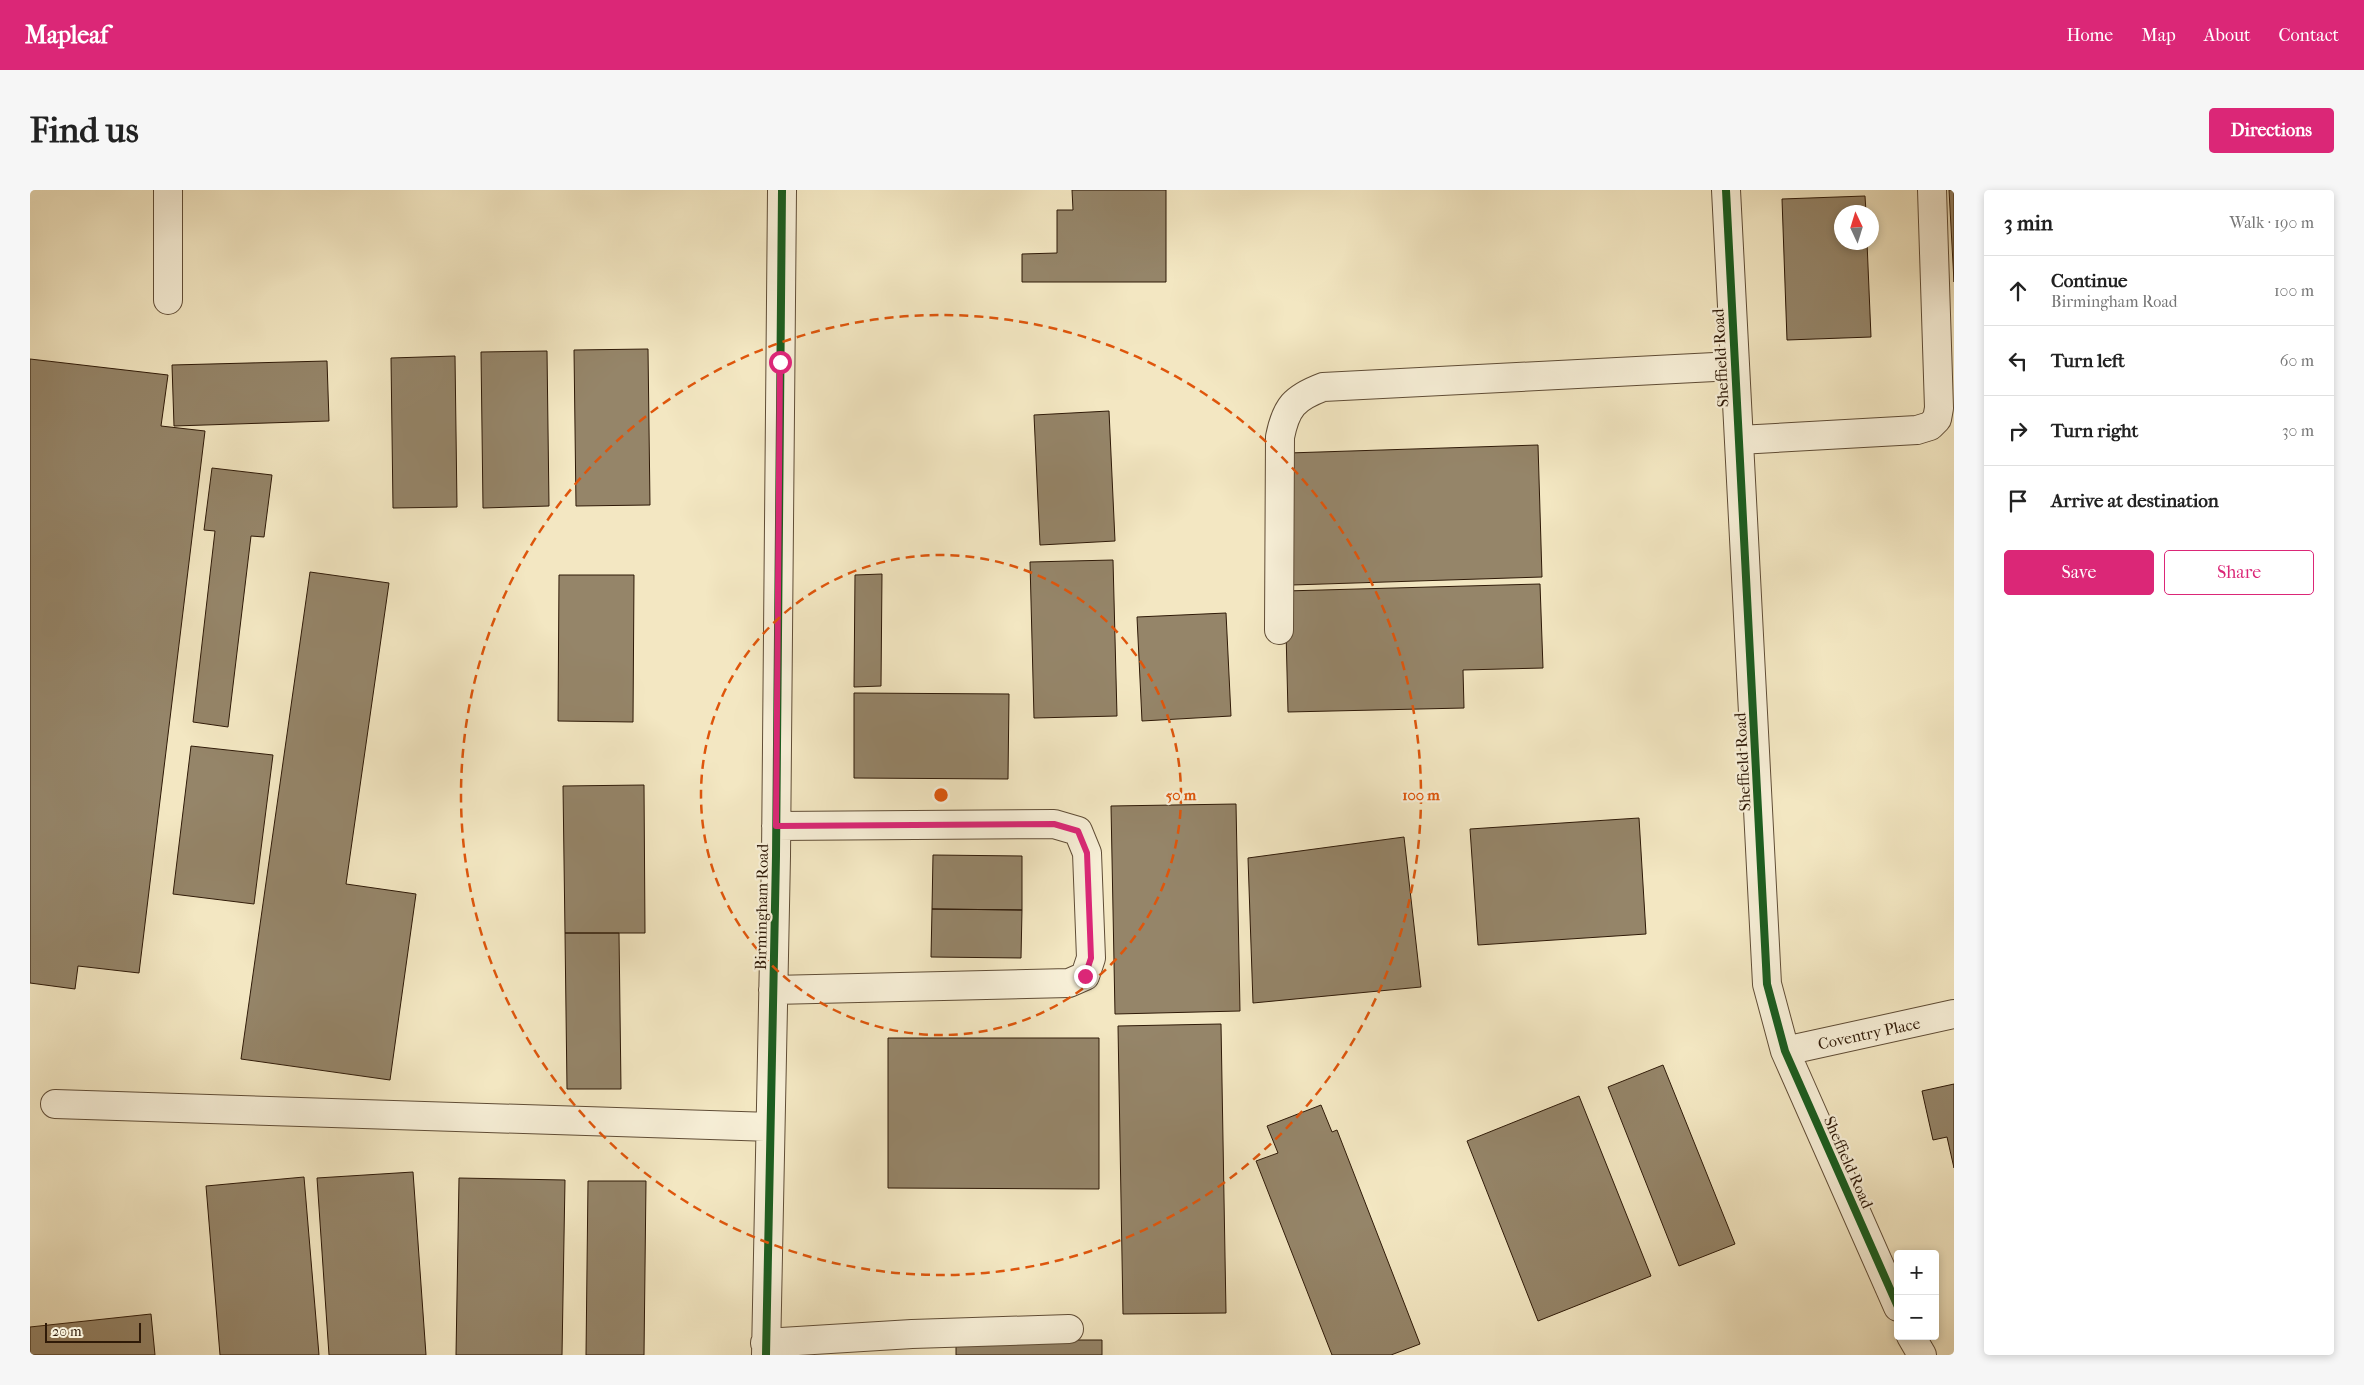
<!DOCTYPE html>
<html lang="en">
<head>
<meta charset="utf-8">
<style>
  :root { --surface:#fff; --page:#f6f6f6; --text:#222; --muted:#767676; --line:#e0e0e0; --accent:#db2777 }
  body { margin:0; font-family:"IM FELL French Canon",serif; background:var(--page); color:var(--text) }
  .controls { position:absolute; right:15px; bottom:15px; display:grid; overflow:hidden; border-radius:5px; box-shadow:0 2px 8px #0003 }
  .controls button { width:45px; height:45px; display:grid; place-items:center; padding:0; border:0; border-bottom:1px solid var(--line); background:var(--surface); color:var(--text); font:25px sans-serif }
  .compass { position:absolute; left:1804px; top:15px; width:45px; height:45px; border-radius:50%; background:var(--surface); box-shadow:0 2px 8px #0003; rotate:356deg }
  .scale { position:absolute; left:15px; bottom:12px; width:96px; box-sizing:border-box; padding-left:5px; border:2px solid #2f1a08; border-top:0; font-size:14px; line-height:18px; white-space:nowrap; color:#2f1a08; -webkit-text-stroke:4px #f7efd7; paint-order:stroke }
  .stop { position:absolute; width:15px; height:15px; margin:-11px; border:4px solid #db2777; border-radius:50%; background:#fff }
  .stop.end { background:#db2777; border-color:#fff; box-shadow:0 1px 5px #0008 }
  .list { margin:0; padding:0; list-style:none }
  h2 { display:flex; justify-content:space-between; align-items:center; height:65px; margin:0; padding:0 20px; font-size:21px }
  h2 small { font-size:16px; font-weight:400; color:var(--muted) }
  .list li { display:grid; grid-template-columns:32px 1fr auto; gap:15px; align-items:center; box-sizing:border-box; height:70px; padding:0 20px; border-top:1px solid var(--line) }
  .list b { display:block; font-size:19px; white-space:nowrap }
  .list p { margin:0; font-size:16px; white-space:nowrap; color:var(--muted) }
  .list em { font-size:16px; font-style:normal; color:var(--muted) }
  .actions { display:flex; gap:10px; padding:15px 20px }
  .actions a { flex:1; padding:11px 0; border:1px solid var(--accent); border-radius:5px; text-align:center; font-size:18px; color:var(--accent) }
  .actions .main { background:var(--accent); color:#fff }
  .icon { flex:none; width:28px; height:28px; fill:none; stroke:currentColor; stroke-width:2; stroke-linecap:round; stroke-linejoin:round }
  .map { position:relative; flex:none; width:1924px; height:1165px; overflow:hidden; border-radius:5px }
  header { display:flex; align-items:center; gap:30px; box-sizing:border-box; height:70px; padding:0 25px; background:var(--accent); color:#fff }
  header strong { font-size:24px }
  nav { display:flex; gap:28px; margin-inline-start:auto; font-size:18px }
  .intro { display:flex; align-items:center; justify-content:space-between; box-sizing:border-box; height:120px; padding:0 30px }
  h1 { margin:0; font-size:35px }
  .button { padding:12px 22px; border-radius:5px; background:var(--accent); color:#fff; font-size:18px; font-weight:700 }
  main { display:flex; gap:30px; padding:0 30px }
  aside { flex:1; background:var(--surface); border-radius:5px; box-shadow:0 2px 8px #0003 }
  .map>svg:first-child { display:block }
  .building { fill:#958569; stroke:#2f1a08 }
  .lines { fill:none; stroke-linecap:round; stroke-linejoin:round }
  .minor-casing { stroke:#604d36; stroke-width:30 }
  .minor { stroke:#f7efd7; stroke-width:28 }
  .cycleway-casing { stroke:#f7efd7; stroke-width:11 }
  .cycleway { stroke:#1b5e20; stroke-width:8 }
  .route { stroke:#db2777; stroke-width:6 }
  .ring { fill:none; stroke:#df560c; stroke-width:2.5; stroke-dasharray:9 6 }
  .labels { text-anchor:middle; stroke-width:4.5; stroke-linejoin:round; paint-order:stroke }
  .street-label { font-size:16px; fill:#2f1a08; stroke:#f7efd7 }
  .centre { fill:#df560c; stroke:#f7efd7; stroke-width:2.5 }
  .ring-label { font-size:15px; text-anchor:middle; font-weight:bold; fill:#df560c; stroke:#f7efd7; stroke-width:4.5; stroke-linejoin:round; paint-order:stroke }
</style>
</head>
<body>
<header>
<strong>Mapleaf</strong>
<nav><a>Home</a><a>Map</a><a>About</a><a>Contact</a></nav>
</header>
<div class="intro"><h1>Find us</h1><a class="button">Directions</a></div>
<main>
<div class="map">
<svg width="1924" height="1165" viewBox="0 0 1924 1165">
  <rect width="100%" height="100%" fill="#f3e7c2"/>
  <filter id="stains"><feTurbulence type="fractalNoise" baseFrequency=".004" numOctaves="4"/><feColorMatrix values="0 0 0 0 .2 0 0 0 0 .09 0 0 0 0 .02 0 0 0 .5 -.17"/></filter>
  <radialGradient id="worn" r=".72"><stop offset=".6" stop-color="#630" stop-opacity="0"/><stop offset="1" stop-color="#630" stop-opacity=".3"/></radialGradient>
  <path class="building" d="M1042 0H1136V92H992V64L1027 63V20H1043Z
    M1919 0H1924V92Z
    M1835 6 1836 22H1812V52H1837L1841 147 1757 150 1752 9Z
    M618 159 620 315 546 316 544 160Z
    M517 161 519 316 453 318 451 162Z
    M425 166 427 317 363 318 361 168Z
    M0 169 138 185 131 236 175 241 109 783 48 776 45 799 0 793Z
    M297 171 299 231 144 236 142 175Z
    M1079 221 1085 351 1010 355 1004 225Z
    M1508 255 1512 387 1262 395 1258 263Z
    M182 278 242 285 234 347 221 346 198 537 163 532 185 341 174 340Z
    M1083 370 1087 526 1004 528 1000 372Z
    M280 382 359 393 316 694 386 704 360 890 211 869Z
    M852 384 851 496 824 497 825 385Z
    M529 385H604L603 532 528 531Z
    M1510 394 1513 478 1433 480 1434 518 1258 522 1255 401Z
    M1196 423 1201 526 1112 531 1107 427Z
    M824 503 979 504 978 589 824 588Z
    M161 556 243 565 224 714 143 704Z
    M614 595 615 743H535L533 596Z
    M1206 614 1210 821 1085 824 1081 616Z
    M1609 628 1616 744 1448 755 1440 639Z
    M1374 647 1391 797 1223 813 1218 668Z
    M903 665 992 666V720L902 719Z
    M902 719 992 720 991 768 901 767Z
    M535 743H589L591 899H537Z
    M1191 834 1196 1123 1093 1124 1088 836Z
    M858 848H1069V999L858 998Z
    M1633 875 1705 1054 1649 1076 1578 897Z
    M1924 894V978L1917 947 1903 950 1892 901Z
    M1549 906 1621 1086 1508 1131 1437 951Z
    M1291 915 1302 942 1307 940 1390 1154 1361 1165H1302L1226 971 1248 963 1237 936Z
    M383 982 396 1165H299L287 988Z
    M274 987 289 1165H190L176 996Z
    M429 988 535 990 532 1165H426Z
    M558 991H616L614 1165H556Z
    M121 1124 125 1165H0V1137Z
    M926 1150H1072V1165H926Z"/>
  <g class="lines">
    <defs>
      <path id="minor" d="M138 0V110
        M1696 0 1737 794 1755 861 1868 1117
        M1709 250 1887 240 1900 236 1907 229 1909 218 1902 0
        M1249 440 1250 247C1256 217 1264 208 1293 197L1704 176
        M743 800 1039 793 1055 786 1061 768 1057 663 1048 641 1024 634 746 636
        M1755 861 1924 824
        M25 914 740 937
        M1881 1146 1892 1165
        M735 1153 882 1144 1039 1139
        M736 1165 746 666 752 0"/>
    </defs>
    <use href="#minor" class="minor-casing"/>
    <use href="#minor" class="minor"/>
    <defs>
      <path id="cycleway" d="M1696 0 1737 794 1755 861 1868 1117
        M736 1165 746 666 752 0"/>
    </defs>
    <use href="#cycleway" class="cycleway-casing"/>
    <use href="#cycleway" class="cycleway"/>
  </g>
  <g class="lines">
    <path class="route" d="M750 172 746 636 1024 634 1048 641 1057 663 1061 768 1055 786"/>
  </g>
  <g class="ring">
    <circle cx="911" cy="605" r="240"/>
    <circle cx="911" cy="605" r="480"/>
  </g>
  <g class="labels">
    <g class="street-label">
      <text transform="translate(1690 168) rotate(-93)" y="6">Sheffield Road</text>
      <text transform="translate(1712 572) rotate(-93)" y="6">Sheffield Road</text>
      <text transform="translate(731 717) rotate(-89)" y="6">Birmingham Road</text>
      <text transform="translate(1839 843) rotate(-12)" y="6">Coventry Place</text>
      <text transform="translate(1819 972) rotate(66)" y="6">Sheffield Road</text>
    </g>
  </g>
  <circle cx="911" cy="605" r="8" class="centre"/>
  <g class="ring-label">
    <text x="1151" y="610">50 m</text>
    <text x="1391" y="610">100 m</text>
  </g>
  <rect width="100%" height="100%" filter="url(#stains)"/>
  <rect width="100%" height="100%" fill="url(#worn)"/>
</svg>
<div class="controls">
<button>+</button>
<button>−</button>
</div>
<svg class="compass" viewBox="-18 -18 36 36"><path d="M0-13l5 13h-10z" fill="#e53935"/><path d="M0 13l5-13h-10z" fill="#767676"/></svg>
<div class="scale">20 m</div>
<div class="stop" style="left:750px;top:172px"></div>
<div class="stop end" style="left:1055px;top:786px"></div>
</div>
<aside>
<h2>3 min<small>Walk · 190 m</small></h2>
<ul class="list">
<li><svg class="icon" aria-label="ahead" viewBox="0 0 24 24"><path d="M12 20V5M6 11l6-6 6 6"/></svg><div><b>Continue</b><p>Birmingham Road</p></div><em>100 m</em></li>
<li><svg class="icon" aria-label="left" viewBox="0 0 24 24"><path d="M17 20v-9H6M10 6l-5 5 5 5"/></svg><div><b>Turn left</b></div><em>60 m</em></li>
<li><svg class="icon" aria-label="right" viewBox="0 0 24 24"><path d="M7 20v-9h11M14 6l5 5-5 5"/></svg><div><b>Turn right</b></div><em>30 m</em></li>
<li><svg class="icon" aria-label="arrive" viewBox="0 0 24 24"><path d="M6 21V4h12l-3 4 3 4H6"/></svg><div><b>Arrive at destination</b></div></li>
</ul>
<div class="actions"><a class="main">Save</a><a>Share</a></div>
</aside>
</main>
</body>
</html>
